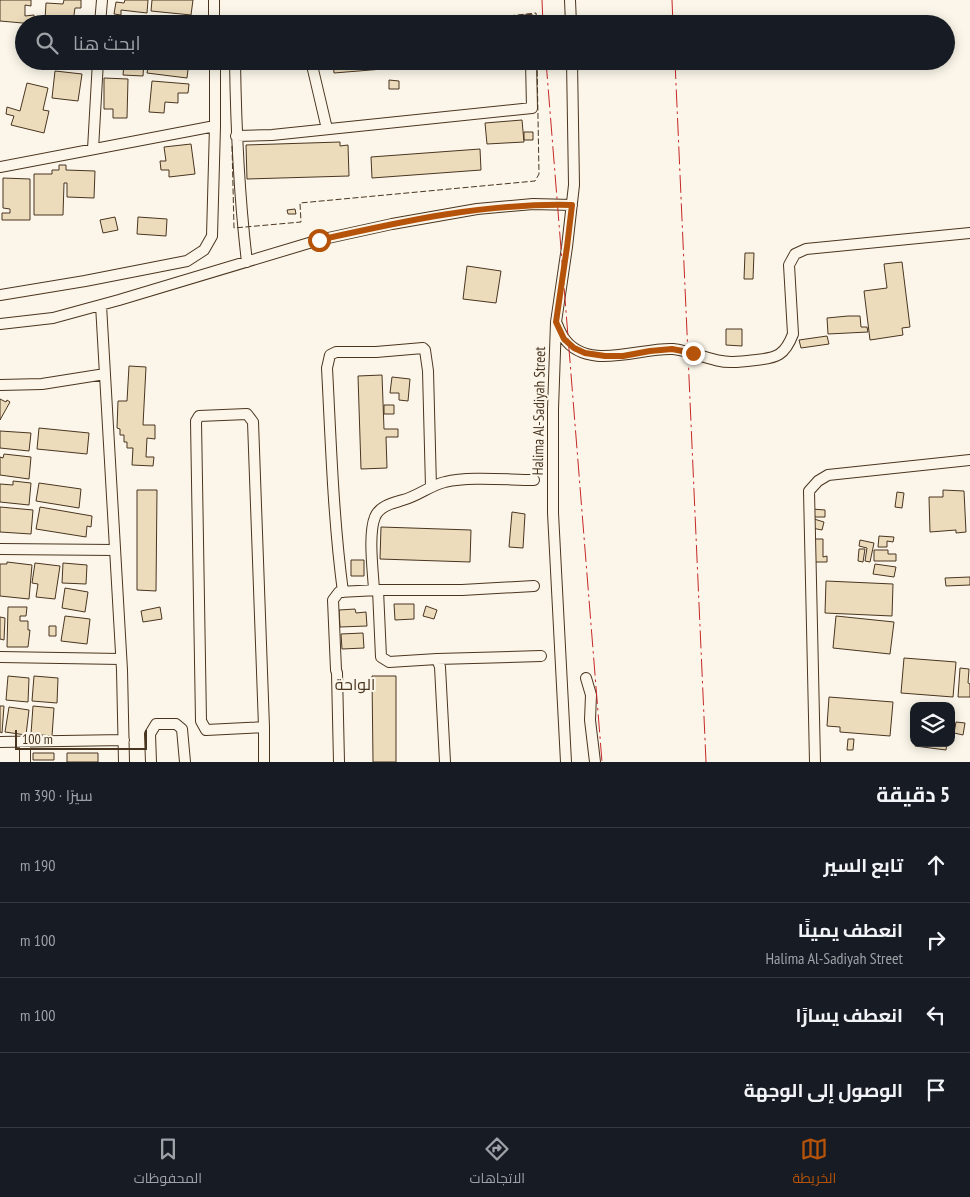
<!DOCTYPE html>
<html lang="ar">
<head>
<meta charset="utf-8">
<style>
  :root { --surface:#171b24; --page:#242831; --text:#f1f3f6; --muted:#9ea1a6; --line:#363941; --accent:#b45309 }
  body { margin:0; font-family:"PT Sans Narrow",Cairo,sans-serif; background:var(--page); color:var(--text); direction:rtl }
  .controls { position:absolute; right:15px; bottom:15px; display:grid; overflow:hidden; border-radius:10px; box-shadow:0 2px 12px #0003 }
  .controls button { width:45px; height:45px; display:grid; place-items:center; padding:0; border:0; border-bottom:1px solid var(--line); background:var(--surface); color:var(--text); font:25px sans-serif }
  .scale { position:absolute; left:15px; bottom:12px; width:132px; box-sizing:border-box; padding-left:5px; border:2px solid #4a3520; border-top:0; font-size:14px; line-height:18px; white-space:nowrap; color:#4a3520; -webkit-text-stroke:4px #fbf6e9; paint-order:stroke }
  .stop { position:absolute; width:15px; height:15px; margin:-11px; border:4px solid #b45309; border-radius:50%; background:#fff }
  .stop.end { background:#b45309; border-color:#fff; box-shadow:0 1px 5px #0008 }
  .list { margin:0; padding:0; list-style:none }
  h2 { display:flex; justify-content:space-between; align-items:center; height:65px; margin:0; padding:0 20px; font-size:21px }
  h2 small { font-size:16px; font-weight:400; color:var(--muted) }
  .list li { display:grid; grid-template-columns:32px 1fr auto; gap:15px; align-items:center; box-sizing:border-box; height:75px; padding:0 20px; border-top:1px solid var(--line) }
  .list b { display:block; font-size:19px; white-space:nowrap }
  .list p { margin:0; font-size:16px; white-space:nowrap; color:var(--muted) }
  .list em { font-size:16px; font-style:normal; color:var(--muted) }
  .icon { flex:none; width:28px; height:28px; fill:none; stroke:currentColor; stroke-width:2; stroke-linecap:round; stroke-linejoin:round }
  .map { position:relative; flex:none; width:970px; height:762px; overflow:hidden; direction:ltr }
  .search { position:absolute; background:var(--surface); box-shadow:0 2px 12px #0003; left:15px; right:15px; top:15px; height:55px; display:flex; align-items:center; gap:12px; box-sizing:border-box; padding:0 18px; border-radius:28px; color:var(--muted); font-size:19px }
  .sheet { height:365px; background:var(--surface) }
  nav { display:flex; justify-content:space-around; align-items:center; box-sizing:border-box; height:70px; border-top:1px solid var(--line); background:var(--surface); font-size:14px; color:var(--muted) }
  nav a { display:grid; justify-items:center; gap:2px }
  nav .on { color:var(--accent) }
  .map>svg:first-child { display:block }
  .building { fill:#ecdcbc; stroke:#4a3520 }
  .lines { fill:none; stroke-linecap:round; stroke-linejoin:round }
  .minor-casing { stroke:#4a3520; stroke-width:12 }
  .minor { stroke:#fbf6e9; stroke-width:10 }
  .fence { stroke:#4a3520; stroke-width:1; stroke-dasharray:6 2.5; stroke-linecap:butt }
  .power { stroke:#c62828; stroke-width:1; stroke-dasharray:18 4 2.5 4; stroke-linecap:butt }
  .route { stroke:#b45309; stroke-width:6 }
  .labels { text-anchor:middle; stroke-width:4; stroke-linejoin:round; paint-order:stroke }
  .street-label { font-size:15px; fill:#4a3520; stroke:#fbf6e9 }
  .neighbourhood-label { font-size:16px; fill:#4a3520; stroke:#fbf6e9 }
</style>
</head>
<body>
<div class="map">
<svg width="970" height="762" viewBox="0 0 970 762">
  <rect width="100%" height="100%" fill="#fbf6e9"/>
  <path class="building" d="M0 0H31V6L25 5V16L34 15V24L0 21Z
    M64 0H81V8H75L73 22 45 20 46 3 63 4Z
    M125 0H148L147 13 121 10V15L114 14 116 2 124 3Z
    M152 0H193L191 15 151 11Z
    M113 18 147 23 146 24H112Z
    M152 19 192 23V24H151Z
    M109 61H144L143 76 123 75 124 63Z
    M149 61H189L187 78 147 73Z
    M333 61H481L334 73Z
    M55 71 82 74 78 101 52 98Z
    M104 78 128 79 127 118H113V109H104Z
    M389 80 399 81V89H389Z
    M152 81 189 84 188 93H178V103L165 102 164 113 149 112Z
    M27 83 48 88 43 110 49 111 44 133 11 125 14 116 6 114 7 107 20 111Z
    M522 120 524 142 487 144 485 123Z
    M524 132H533V140H524Z
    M340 142V146L348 145 349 176 247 179 246 145Z
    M191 144 195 174 169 177V170H161L160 161H166L164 147Z
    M480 149 481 170 372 178 371 157Z
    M59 165H66V170L95 171 94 198 67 197V183H64L63 215H34V174H52V170H59Z
    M3 178 30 179V220H2V213H10V209L3 208Z
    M295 209 296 214H288L287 210Z
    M115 217 118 230 103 233 100 220Z
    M138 217 167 219 166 236 137 234Z
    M745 253H754L753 279H744Z
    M902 262 910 327 902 328 903 335 870 340 864 291 887 288 884 264Z
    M467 266 501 271 496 303 463 299Z
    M848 316H860L861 327H867L868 332 828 334 827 318Z
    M726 329H742V346L726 345Z
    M827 336 829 344 801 348 799 340Z
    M129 366 146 367 143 425H155V439L147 438 146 457H154L153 466 132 465 133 448H127V442H124V435H120V429L117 428 118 401H127Z
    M382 375 384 429H398V437H386L387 468 361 469 358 376Z
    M392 377 410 379 408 401 399 400V393H390Z
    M0 399 6 402 7 400 10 402 0 420Z
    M384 405H394V414H384Z
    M39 428 89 433 87 454 37 449Z
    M0 431 31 433 29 451 0 448Z
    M4 454 31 457 29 479 0 475V457L3 458Z
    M13 481 31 483 29 505 0 502V484L13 485Z
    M39 483 81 489 79 508 36 501Z
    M137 490H157L156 591 137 590Z
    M943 490 964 491 966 532 956 533V530L930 532 929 497H943Z
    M897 492 904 493 902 508 895 507Z
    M0 507 33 510 31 534 0 532Z
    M40 507 92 516 91 527 87 526 86 537 36 529Z
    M812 509 825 510V517H812Z
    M512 512 525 514 523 548 509 547Z
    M814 519 824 522 822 530 812 528Z
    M381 527 471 530 470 562 380 559Z
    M879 536 894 537 893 542 887 541V547H878Z
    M810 539H823V557L827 556V562H811Z
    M860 540 874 543 870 562 865 561 867 548 859 546Z
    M859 549H865L863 562 858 561Z
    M874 550H888V554H896V561H874Z
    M351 560H364V576H351Z
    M7 562 32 565 29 599 0 596V564H7Z
    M35 563 60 566 55 599 36 597 38 584 32 583Z
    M63 563 87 565 86 584 62 583Z
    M875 564 896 567 894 577 873 574Z
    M970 577V585L946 586 945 578Z
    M826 581 893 584 892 616 825 613Z
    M65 588 88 592 85 612 62 608Z
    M394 604H414V619L395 620Z
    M426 606 437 610 434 619 423 616Z
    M8 607H27L26 616H20V621H28V630H30L28 647H7Z
    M160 607 162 619 143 622 141 611Z
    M355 609 356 613 366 612 367 626 340 627 339 610Z
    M65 616 90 619 87 644 61 641Z
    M836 616 894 622 890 654 833 648Z
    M0 617 5 618 4 640 0 639Z
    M49 626H56V636H49Z
    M363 633 364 648 342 649 341 634Z
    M904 658 956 662 953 697 901 693Z
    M960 668 969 669 968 683 970 684V697H958Z
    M8 676 29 678 28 702 6 700Z
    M34 676 58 678 57 703 32 701Z
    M372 676H396V762H373Z
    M829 697 893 702 890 736 840 732V727L827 726Z
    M0 706H4L2 733 0 732Z
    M33 706 54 708 52 736 31 734Z
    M9 707 29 710 26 735 5 732Z
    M956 722 965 723 963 735 954 733Z
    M848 739H854L853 750H847Z
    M915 743H947L946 750 915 746Z
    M33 753H54V760H33Z
    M67 753H98V762H67Z"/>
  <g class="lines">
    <defs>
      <path id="minor" d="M214 0V24
        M570 0 571 24
        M100 24 102 0
        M488 24 530 20V24
        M235 61C236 128 239 195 247 262
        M311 61 327 129
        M236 136 272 135 532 108 531 61
        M93 149 98 61
        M0 167 215 126
        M0 295 85 281 187 261 204 250 212 236 215 126V61
        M101 305 122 670 124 762
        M0 324 53 318 119 300 319 240 392 224 477 209 533 204 572 205
        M557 324C559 329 561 334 564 338 587 372 641 347 673 349 694 351 713 363 733 362 741 362 748 361 756 360 777 358 785 355 793 334L789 265 795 254 806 249 970 233
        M0 385 42 384 105 374
        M0 549 115 550
        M374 590C373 571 368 534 375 517 379 506 393 503 403 500 418 496 431 485 445 482 469 476 509 480 534 480
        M378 590H462L534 586
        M343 592C333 517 331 443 327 368L330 355 336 352H376L423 348 425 350 428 371 431 487
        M0 657 121 659
        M437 659 541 656
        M586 678 591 695 590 720 595 762
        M264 727 206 730 201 721 196 421 199 416 247 414 253 422 264 727V762
        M0 742 124 740
        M25 742V762
        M151 762 150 734 156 724H176L182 729 185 762
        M339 762 337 673 336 670 333 600 339 592 378 590 381 657 389 662 437 659 440 667 445 762
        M566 762 553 513V409L556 322 567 247 574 185 572 61
        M815 762 809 491 818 481 828 475 970 460"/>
    </defs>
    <use href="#minor" class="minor-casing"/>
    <use href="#minor" class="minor"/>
    <path class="fence" d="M433 24 536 13 537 24
      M232 146 234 228 301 222 300 203 535 181 539 174 537 61"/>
    <path class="power" d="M542 0 543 24
      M672 0 673 24
      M546 61 602 762
      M675 61 706 762"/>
  </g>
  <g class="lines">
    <path class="route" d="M319 240C404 221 484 203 572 205L567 247 556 322 564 339 574 348 585 353 605 356H623L650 351 672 349 693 353"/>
  </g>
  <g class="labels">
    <g class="street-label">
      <text transform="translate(539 411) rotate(-89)" y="5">Halima Al-Sadiyah Street</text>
    </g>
    <g class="neighbourhood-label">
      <text x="355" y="690">الواحة</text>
    </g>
  </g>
</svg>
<div class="controls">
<button><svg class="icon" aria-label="layers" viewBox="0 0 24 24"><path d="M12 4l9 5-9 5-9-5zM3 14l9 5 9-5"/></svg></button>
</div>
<div class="scale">100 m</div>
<div class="stop" style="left:319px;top:240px"></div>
<div class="stop end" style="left:693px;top:353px"></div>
<div class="search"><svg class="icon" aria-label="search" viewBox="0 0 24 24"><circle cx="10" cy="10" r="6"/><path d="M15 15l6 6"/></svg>ابحث هنا</div>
</div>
<section class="sheet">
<h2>5 دقيقة<small>سيرًا · 390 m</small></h2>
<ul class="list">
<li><svg class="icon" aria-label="ahead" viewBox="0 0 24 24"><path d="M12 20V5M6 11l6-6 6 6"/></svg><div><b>تابع السير</b></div><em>190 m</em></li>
<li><svg class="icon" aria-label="right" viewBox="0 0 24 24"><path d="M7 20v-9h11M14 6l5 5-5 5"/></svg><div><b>انعطف يمينًا</b><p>Halima Al-Sadiyah Street</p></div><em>100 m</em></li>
<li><svg class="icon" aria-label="left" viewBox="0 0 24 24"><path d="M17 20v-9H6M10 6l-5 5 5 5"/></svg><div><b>انعطف يسارًا</b></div><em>100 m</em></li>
<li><svg class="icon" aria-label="arrive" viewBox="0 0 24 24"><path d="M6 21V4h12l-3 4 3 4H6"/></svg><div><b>الوصول إلى الوجهة</b></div></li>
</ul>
</section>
<nav>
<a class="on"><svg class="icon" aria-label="map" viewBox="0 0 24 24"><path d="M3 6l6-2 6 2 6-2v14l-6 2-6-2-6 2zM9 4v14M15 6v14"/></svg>الخريطة</a>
<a><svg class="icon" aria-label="directions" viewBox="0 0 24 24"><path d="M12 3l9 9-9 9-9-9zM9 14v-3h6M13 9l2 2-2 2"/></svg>الاتجاهات</a>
<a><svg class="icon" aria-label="saved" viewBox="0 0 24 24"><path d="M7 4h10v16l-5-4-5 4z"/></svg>المحفوظات</a>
</nav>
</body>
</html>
